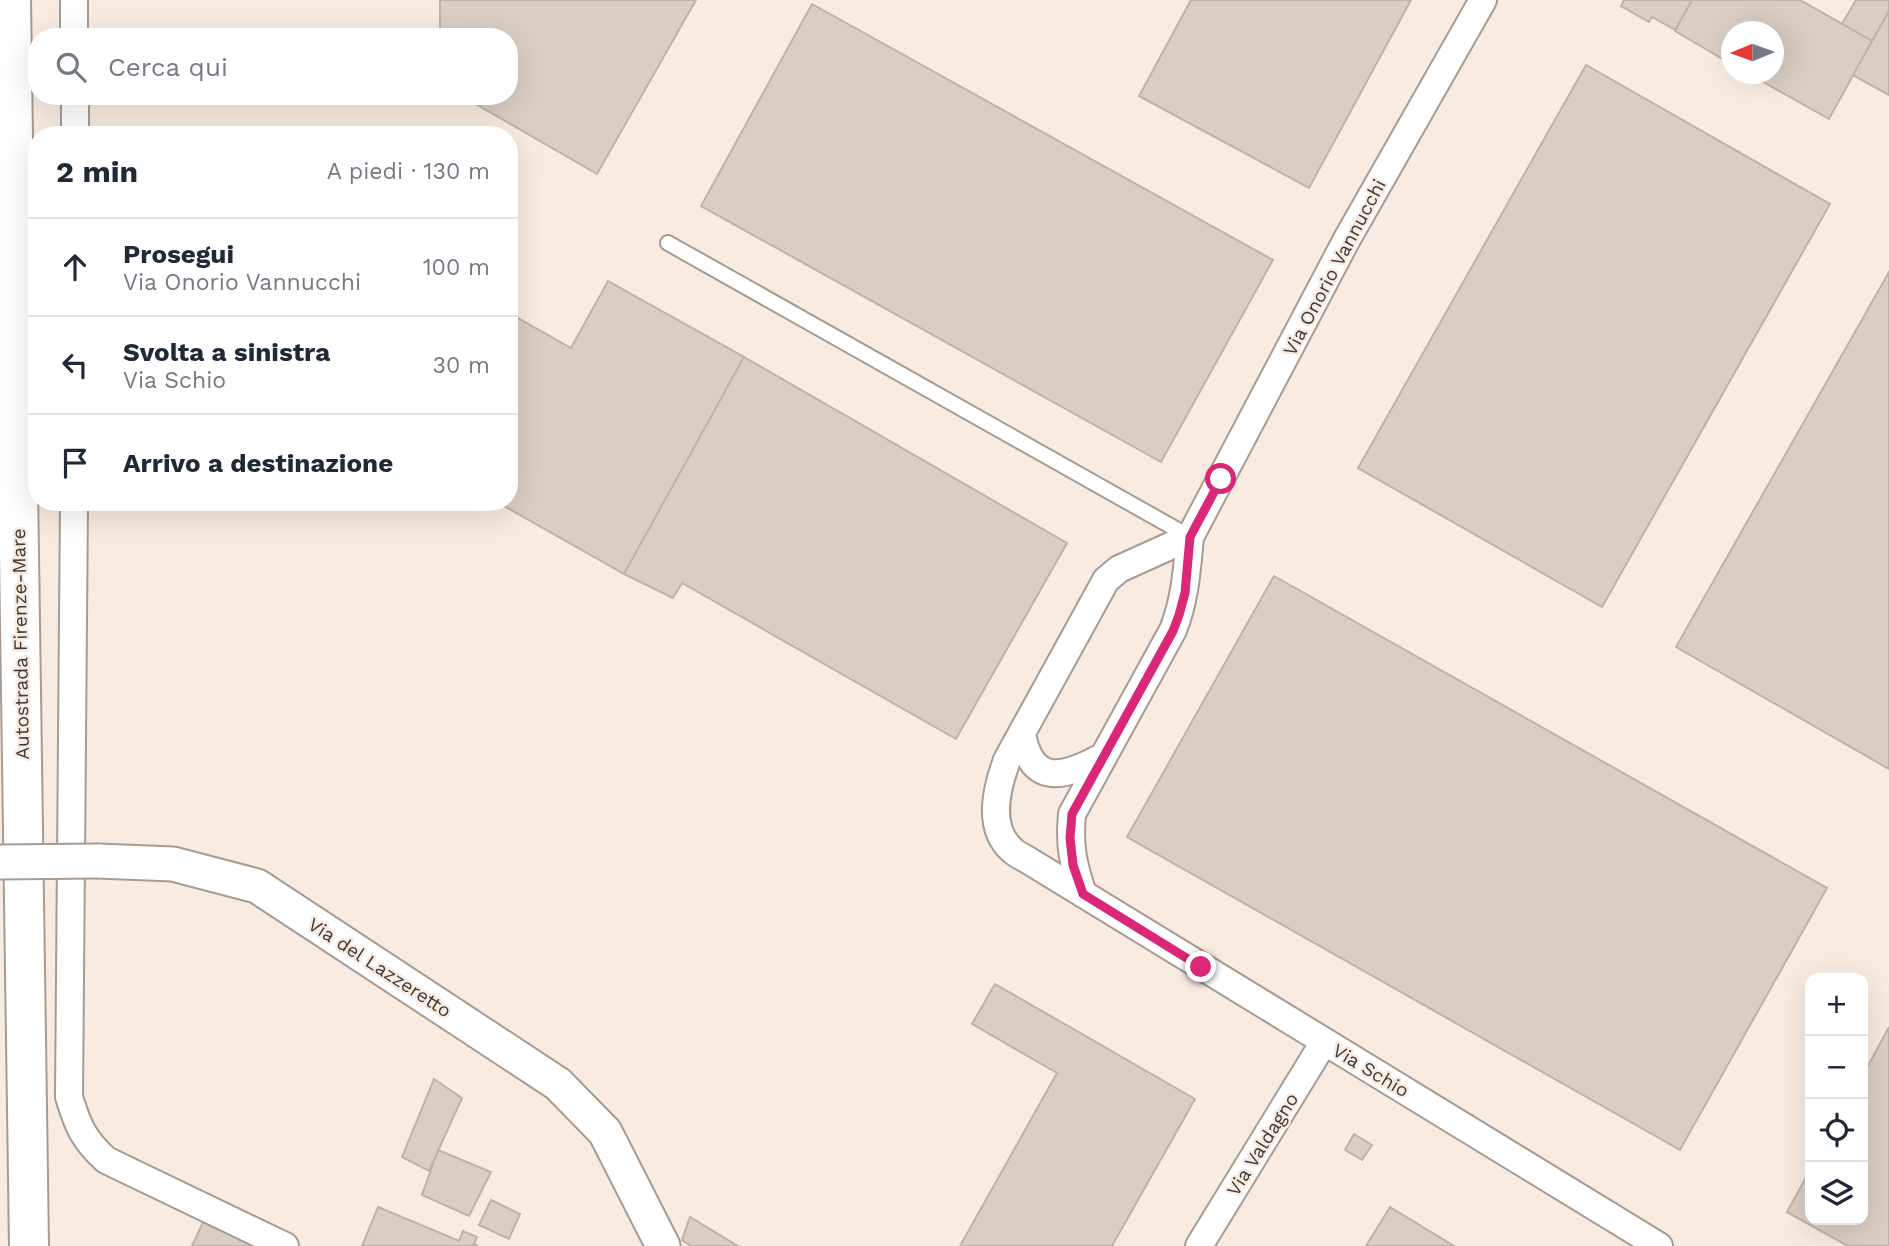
<!DOCTYPE html>
<html lang="it">
<head>
<meta charset="utf-8">
<style>
  :root { --surface:#fff; --page:#f2f2f3; --text:#1f2937; --muted:#747a83; --line:#e0e1e3 }
  body { margin:0; font-family:"Work Sans",sans-serif; background:var(--page); color:var(--text) }
  .controls { position:absolute; right:21px; bottom:21px; display:grid; overflow:hidden; border-radius:14px; box-shadow:0 7px 28px #0002 }
  .controls button { width:63px; height:63px; display:grid; place-items:center; padding:0; border:0; border-bottom:2px solid var(--line); background:var(--surface); color:var(--text); font:35px sans-serif }
  .compass { position:absolute; left:1721px; top:21px; width:63px; height:63px; border-radius:50%; background:var(--surface); box-shadow:0 7px 28px #0002; rotate:269deg }
  .stop { position:absolute; width:21px; height:21px; margin:-16px; border:5px solid #db2777; border-radius:50%; background:#fff }
  .stop.end { background:#db2777; border-color:#fff; box-shadow:0 2px 7px #0008 }
  .list { margin:0; padding:0; list-style:none }
  h2 { display:flex; justify-content:space-between; align-items:center; height:91px; margin:0; padding:0 28px; font-size:30px }
  h2 small { font-size:23px; font-weight:400; color:var(--muted) }
  .list li { display:grid; grid-template-columns:46px 1fr auto; gap:21px; align-items:center; box-sizing:border-box; height:98px; padding:0 28px; border-top:2px solid var(--line) }
  .list b { display:block; font-size:26px; white-space:nowrap }
  .list p { margin:0; font-size:23px; white-space:nowrap; color:var(--muted) }
  .list em { font-size:23px; font-style:normal; color:var(--muted) }
  .icon { flex:none; width:38px; height:38px; fill:none; stroke:currentColor; stroke-width:2; stroke-linecap:round; stroke-linejoin:round }
  .map { position:relative; flex:none; width:1889px; height:1246px; overflow:hidden }
  .search { position:absolute; background:var(--surface); box-shadow:0 7px 28px #0002; left:28px; top:28px; width:490px; height:77px; display:flex; align-items:center; gap:18px; box-sizing:border-box; padding:0 24px; border-radius:28px; color:var(--muted); font-size:26px }
  .panel { position:absolute; background:var(--surface); box-shadow:0 7px 28px #0002; left:28px; top:126px; width:490px; height:385px; border-radius:28px }
  .map>svg:first-child { display:block }
  .building { fill:#dacec4; stroke:#bfb2a8; stroke-width:2 }
  .lines { fill:none; stroke-linecap:round; stroke-linejoin:round }
  .service-casing { stroke:#a89c92; stroke-width:18 }
  .minor-casing { stroke:#a89c92; stroke-width:30 }
  .tertiary-casing { stroke:#a89c92; stroke-width:37 }
  .motorway-casing { stroke:#a89c92; stroke-width:42 }
  .service { stroke:#fff; stroke-width:14 }
  .minor { stroke:#fff; stroke-width:26 }
  .tertiary { stroke:#fff; stroke-width:33 }
  .motorway { stroke:#fff; stroke-width:38 }
  .tertiary-bridge-casing { stroke:#a89c92; stroke-width:37; stroke-linecap:butt }
  .tertiary-bridge { stroke:#fff; stroke-width:33 }
  .route { stroke:#db2777; stroke-width:9 }
  .labels { text-anchor:middle; stroke-width:5; stroke-linejoin:round; paint-order:stroke }
  .street-label { font-size:19px; fill:#413b37; stroke:#f8ebe1 }
</style>
</head>
<body>
<div class="map">
<svg width="1889" height="1246" viewBox="0 0 1889 1246">
  <rect width="100%" height="100%" fill="#f8ebe1"/>
  <path class="building" d="M440 0H696L597 174 474 103H440V96H509V37H440Z
    M1191 0H1411L1309 188 1139 96Z
    M1624 0H1692L1675 30 1652 17 1649 22 1621 6Z
    M1692 0H1800L1872 41 1829 119 1749 74H1773V32H1731V64L1675 31Z
    M1856 0H1889V11L1872 41 1842 24Z
    M812 4 1273 260 1161 462 701 206Z
    M1889 11V95L1853 75Z
    M1586 65 1830 204 1602 607 1358 468Z
    M1889 272V769L1676 647Z
    M608 281 744 357 624 574 497 502H509V313L571 348Z
    M744 357 1067 543 956 739 682 583 673 598 624 574Z
    M1274 576 1827 888 1680 1150 1127 837Z
    M995 984 1195 1099 1112 1246H960L1057 1073 972 1024Z
    M1889 1027V1246H1848L1787 1212 1810 1170V1220H1863V1075Z
    M434 1079 462 1098 429 1171 402 1157Z
    M1354 1134 1372 1145 1362 1160 1345 1150Z
    M438 1150 491 1172 469 1216 422 1195Z
    M491 1200 520 1214 509 1239 479 1225Z
    M378 1207 459 1241 463 1231 477 1237 474 1244 478 1246H362Z
    M1390 1207 1454 1246H1366Z
    M690 1217 738 1246H691L682 1240Z
    M204 1220 256 1246H192Z"/>
  <g class="lines">
    <defs>
      <path id="service" d="M668 243 1190 537"/>
      <path id="minor" d="M74 0V37
        M75 96V135
        M74 502 69 1097C78 1126 83 1139 106 1160L285 1246
        M1190 537 1119 569 1106 580 1007 760C997 787 986 827 1012 850 1017 855 1025 858 1031 862L1659 1246
        M1022 734C1032 788 1066 777 1104 756
        M1083 894C1073 864 1069 846 1072 814L1173 630C1185 600 1187 570 1190 537L1347 239 1483 0
        M1199 1246 1324 1042"/>
      <path id="tertiary" d="M98 861 173 864 257 886 558 1084 605 1132 663 1246"/>
      <path id="motorway" d="M11 0 29 1246"/>
    </defs>
    <use href="#service" class="service-casing"/>
    <use href="#minor" class="minor-casing"/>
    <use href="#tertiary" class="tertiary-casing"/>
    <use href="#motorway" class="motorway-casing"/>
    <use href="#service" class="service"/>
    <use href="#minor" class="minor"/>
    <use href="#tertiary" class="tertiary"/>
    <use href="#motorway" class="motorway"/>
    <defs>
      <path id="tertiary-bridge" d="M0 862 98 861"/>
    </defs>
    <use href="#tertiary-bridge" class="tertiary-bridge-casing"/>
    <use href="#tertiary-bridge" class="tertiary-bridge"/>
  </g>
  <g class="lines">
    <path class="route" d="M1201 967 1083 894 1073 865 1070 838 1072 814 1173 631 1179 615 1185 593 1190 537 1221 479"/>
  </g>
  <g class="labels">
    <g class="street-label">
      <text transform="translate(1334 267) rotate(-62)" y="7">Via Onorio Vannucchi</text>
      <text transform="translate(20 644) rotate(-91)" y="7">Autostrada Firenze-Mare</text>
      <text transform="translate(380 967) rotate(33)" y="7">Via del Lazzeretto</text>
      <text transform="translate(1371 1070) rotate(31)" y="7">Via Schio</text>
      <text transform="translate(1262 1144) rotate(-58)" y="7">Via Valdagno</text>
    </g>
  </g>
</svg>
<div class="controls">
<button>+</button>
<button>−</button>
<button><svg class="icon" aria-label="locate" viewBox="0 0 24 24"><circle cx="12" cy="12" r="6"/><path d="M12 2v4M12 18v4M2 12h4M18 12h4"/></svg></button>
<button><svg class="icon" aria-label="layers" viewBox="0 0 24 24"><path d="M12 4l9 5-9 5-9-5zM3 14l9 5 9-5"/></svg></button>
</div>
<svg class="compass" viewBox="-18 -18 36 36"><path d="M0-13l5 13h-10z" fill="#e53935"/><path d="M0 13l5-13h-10z" fill="#747a83"/></svg>
<div class="stop" style="left:1221px;top:479px"></div>
<div class="stop end" style="left:1201px;top:967px"></div>
<div class="search"><svg class="icon" aria-label="search" viewBox="0 0 24 24"><circle cx="10" cy="10" r="6"/><path d="M15 15l6 6"/></svg>Cerca qui</div>
<section class="panel">
<h2>2 min<small>A piedi · 130 m</small></h2>
<ul class="list">
<li><svg class="icon" aria-label="ahead" viewBox="0 0 24 24"><path d="M12 20V5M6 11l6-6 6 6"/></svg><div><b>Prosegui</b><p>Via Onorio Vannucchi</p></div><em>100 m</em></li>
<li><svg class="icon" aria-label="left" viewBox="0 0 24 24"><path d="M17 20v-9H6M10 6l-5 5 5 5"/></svg><div><b>Svolta a sinistra</b><p>Via Schio</p></div><em>30 m</em></li>
<li><svg class="icon" aria-label="arrive" viewBox="0 0 24 24"><path d="M6 21V4h12l-3 4 3 4H6"/></svg><div><b>Arrivo a destinazione</b></div></li>
</ul>
</section>
</div>
</body>
</html>
